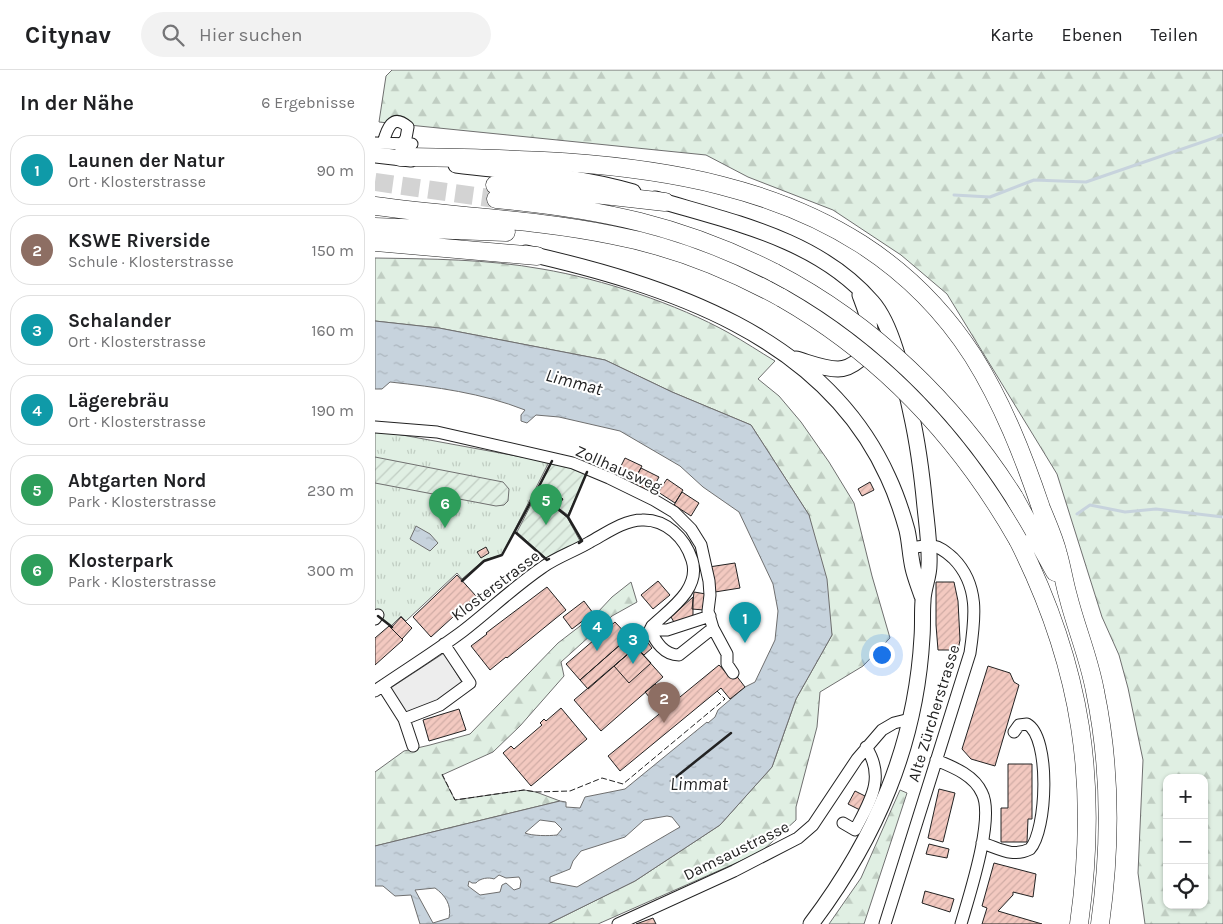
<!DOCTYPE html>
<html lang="de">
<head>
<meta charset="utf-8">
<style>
  :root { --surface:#fff; --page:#f2f2f2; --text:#202124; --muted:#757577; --line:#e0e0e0; --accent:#7c3aed }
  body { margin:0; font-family:Karla,sans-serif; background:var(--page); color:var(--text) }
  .controls { position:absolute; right:15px; bottom:15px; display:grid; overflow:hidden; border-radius:10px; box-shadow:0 1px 4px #0004 }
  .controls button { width:45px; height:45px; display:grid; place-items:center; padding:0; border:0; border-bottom:1px solid var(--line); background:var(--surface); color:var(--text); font:25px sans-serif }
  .you { position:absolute; left:506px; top:584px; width:18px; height:18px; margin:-12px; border:4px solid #fff; border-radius:50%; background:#1a73e8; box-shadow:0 0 0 8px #1a73e833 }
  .badge { display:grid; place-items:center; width:32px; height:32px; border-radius:50%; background:var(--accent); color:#fff; font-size:16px; font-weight:700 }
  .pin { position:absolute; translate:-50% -41px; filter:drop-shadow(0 1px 2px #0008) }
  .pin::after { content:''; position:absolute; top:26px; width:18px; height:15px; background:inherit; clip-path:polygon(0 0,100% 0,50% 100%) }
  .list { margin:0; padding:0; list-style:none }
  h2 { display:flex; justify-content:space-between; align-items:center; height:65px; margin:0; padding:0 20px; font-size:21px }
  h2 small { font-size:16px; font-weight:400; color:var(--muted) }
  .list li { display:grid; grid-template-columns:32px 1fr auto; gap:15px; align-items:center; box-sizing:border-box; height:70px; margin:0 10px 10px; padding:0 10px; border:1px solid var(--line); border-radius:20px }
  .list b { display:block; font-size:19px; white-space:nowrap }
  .list p { margin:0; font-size:16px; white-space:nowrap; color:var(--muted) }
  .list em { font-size:16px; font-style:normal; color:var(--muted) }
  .icon { flex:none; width:28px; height:28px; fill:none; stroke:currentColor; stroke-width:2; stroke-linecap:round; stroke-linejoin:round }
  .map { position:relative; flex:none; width:848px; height:854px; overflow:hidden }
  header { display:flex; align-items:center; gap:30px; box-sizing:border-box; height:70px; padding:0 25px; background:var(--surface); border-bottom:1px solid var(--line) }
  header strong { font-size:24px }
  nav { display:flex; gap:28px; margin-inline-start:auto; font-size:18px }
  .search { width:350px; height:45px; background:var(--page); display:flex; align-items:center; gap:12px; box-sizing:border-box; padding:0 18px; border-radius:28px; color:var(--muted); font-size:19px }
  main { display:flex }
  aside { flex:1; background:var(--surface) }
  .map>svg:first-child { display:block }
  .grass { fill:url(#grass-tufts); stroke:#6f6f6f }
  .forest { fill:url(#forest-firs); stroke:#6f6f6f; fill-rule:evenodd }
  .garden { fill:url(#garden-furrows); stroke:#6f6f6f }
  .parking { fill:#ededed; stroke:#6f6f6f }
  .water { fill:url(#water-ripples); stroke:#6f6f6f; fill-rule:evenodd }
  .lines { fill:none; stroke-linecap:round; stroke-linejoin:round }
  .stream { stroke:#c7d3dd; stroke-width:3 }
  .building { fill:url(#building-hatch); stroke:#222 }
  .highway-tunnel { stroke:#d3d3d3; stroke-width:18; stroke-dasharray:18 9; stroke-linecap:butt }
  .minor-casing { stroke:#222; stroke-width:13 }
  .major-casing { stroke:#222; stroke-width:17 }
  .highway-casing { stroke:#222; stroke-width:19 }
  .minor { stroke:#fff; stroke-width:11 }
  .major { stroke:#fff; stroke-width:15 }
  .highway { stroke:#fff; stroke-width:18 }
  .highway-bridge-casing { stroke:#222; stroke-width:19; stroke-linecap:butt }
  .highway-bridge { stroke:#fff; stroke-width:18 }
  .fence { stroke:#222; stroke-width:1; stroke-dasharray:6 2.5; stroke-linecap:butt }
  .wall { stroke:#222; stroke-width:2.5 }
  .labels { text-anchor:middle; stroke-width:4; stroke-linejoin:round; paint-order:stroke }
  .street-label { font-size:16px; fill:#222; stroke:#fff }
  .water-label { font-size:18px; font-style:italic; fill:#222; stroke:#fff }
</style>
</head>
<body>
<header>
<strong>Citynav</strong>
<div class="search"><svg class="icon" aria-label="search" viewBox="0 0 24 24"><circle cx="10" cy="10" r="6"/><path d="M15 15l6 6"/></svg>Hier suchen</div>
<nav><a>Karte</a><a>Ebenen</a><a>Teilen</a></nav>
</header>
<main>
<aside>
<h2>In der Nähe<small>6 Ergebnisse</small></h2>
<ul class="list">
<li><span class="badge" style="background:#0f9aa8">1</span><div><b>Launen der Natur</b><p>Ort · Klosterstrasse</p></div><em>90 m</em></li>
<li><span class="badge" style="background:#8d6e63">2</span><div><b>KSWE Riverside</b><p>Schule · Klosterstrasse</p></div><em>150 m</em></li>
<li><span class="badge" style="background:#0f9aa8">3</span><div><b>Schalander</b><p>Ort · Klosterstrasse</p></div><em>160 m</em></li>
<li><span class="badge" style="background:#0f9aa8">4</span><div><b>Lägerebräu</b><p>Ort · Klosterstrasse</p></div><em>190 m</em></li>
<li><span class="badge" style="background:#2e9e5b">5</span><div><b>Abtgarten Nord</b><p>Park · Klosterstrasse</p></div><em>230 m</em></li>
<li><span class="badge" style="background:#2e9e5b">6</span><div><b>Klosterpark</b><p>Park · Klosterstrasse</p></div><em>300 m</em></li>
</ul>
</aside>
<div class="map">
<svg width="848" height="854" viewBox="0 0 848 854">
  <defs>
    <pattern id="grass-tufts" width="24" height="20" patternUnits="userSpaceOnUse" patternTransform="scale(1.25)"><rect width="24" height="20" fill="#e0efe3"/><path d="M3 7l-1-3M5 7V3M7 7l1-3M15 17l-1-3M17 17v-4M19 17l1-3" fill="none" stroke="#c0cdc2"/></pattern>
    <pattern id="forest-firs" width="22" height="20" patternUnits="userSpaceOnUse" patternTransform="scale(1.25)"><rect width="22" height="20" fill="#e0efe3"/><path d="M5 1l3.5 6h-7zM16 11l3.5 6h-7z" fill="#c0cdc2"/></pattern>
    <pattern id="garden-furrows" width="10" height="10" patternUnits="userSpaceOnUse" patternTransform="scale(1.25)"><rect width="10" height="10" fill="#e0efe3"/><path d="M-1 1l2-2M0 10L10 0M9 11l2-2" fill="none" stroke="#c0cdc2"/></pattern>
    <pattern id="water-ripples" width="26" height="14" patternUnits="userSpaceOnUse" patternTransform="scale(1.25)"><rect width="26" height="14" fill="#c7d3dd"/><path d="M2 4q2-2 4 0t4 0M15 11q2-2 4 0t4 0" fill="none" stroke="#abb5bd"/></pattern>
    <pattern id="building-hatch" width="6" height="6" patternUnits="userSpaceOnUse" patternTransform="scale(1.25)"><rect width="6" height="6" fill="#f3c9c0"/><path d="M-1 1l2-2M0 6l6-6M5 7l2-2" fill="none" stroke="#d0aca5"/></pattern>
  </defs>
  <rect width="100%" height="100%" fill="#fff"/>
  <path class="grass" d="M0 360 174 392 127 485 109 490 87 509 82 503 31 551 26 546 16 556 0 543Z"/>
  <path class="forest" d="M17 0H848V854H770L763 803 768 690 753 618 744 585 727 547 682 404 572 224 526 185 458 140 373 107 331 85 4 52 11 6ZM792 708H829V835H792Z
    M0 188C56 189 112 189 167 199 227 209 302 234 354 263 370 272 385 282 400 291L383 309 404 326 426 352 454 392 479 433 497 506 515 568 488 596 445 622 442 657 421 737V750L386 782 223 854H173L260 811 345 755 397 697 421 629 457 565 434 445 376 355 297 322 230 290 64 258 0 251Z
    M256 512 262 532 237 546 186 592 189 606 145 656 118 682 67 705 80 730 149 720 161 722 185 731 0 776V702L29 681 55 675 95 664 183 573 222 543 237 527Z
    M525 720 532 723 489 854H454L486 808Z"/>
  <path class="garden" d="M0 387 128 412 134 419 133 431 129 435 121 436 0 413Z
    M177 392 212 403 193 445 182 437 188 429 176 421 169 432 180 440 181 439 192 447 205 471 172 489 142 462 161 425 169 429 161 423Z"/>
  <path class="parking" d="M69 583 88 614 30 654 8 623Z"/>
  <path class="water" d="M0 251 64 258 230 290 297 322 376 355 434 445 452 509 457 565 421 629 397 697 345 755 260 811 173 854H45L36 825 20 826 8 816H0V776L185 731 191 732V737L205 738 210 727 250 719 332 652 333 653 340 647 343 640 370 617 380 612 400 570 403 541 398 514 364 442 328 417 305 396 245 361 184 347 161 345 152 353 146 351V345L150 340C107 323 61 317 15 312L7 319H0ZM292 746 297 747 305 757 202 817 175 812V807L195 799 198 791 206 781 250 767 269 750ZM165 750 180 752 187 759 182 765C174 766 157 766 150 763ZM124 805 131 808 144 807 146 811 145 818 139 820 131 813 127 815 125 822 105 825 93 816 94 811 97 813H101C105 808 114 807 119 809ZM60 818C70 825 77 835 74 848L58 853 40 820Z
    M41 456 55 464 63 473 55 481 35 469Z"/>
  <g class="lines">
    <path class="stream" d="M579 125 615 127 659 110 711 112 848 65
      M702 444 715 435 750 442 781 439 848 447"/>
  </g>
  <path class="building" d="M250 388 267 396 259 410 243 402Z
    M266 398 284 407 276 422 258 413Z
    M292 409 308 420 300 433 283 422Z
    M495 412 499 420 487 426 483 419Z
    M176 421 188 429 180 440 168 432Z
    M307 422 324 433 316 446 299 435Z
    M111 477 114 483 106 488 102 482Z
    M360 493 365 518 340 522 334 497Z
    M82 505 101 526 56 567 38 547Z
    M283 511 295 525 278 539 266 525Z
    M561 512H579L583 531 585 570 583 580H563L561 555Z
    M172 517 191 540 132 588 131 587 115 600 96 576 112 564 111 563Z
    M319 522 331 524 329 540 317 539Z
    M318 527V546L300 554 296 547Z
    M209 531 218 543 197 559 188 547Z
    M26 547 37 558 27 569 16 558Z
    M240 552 254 567 205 610 191 594Z
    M14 556 28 570 0 595V568Z
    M254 567 261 577 213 619 205 610Z
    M270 569 277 578 269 585 261 577Z
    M261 577 288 607 226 661 199 630Z
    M261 577 276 593 254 613 239 596Z
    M344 595 355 607 360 604 370 617 355 629 346 618 245 701 233 686Z
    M613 596 635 603 639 612 644 615 620 696 596 689 587 679Z
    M280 614 293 628 286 634 291 639 287 642 270 622Z
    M186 638 212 669 156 716 128 683 136 676 139 679 167 655 165 653 169 649 171 651Z
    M84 639 91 660 54 671 48 650Z
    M633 694H657V749H653L652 772H626V738H633Z
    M564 719 580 723 568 772 553 768Z
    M480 721 492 727 485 740 473 734Z
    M554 774 574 779 572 788 551 784Z
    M619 793 661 804 658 827 638 822V825L623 841 667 854H607L612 838 607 836Z
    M550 821 579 829 575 842 547 833Z
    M278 848 281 854H261Z"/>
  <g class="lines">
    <path class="highway-tunnel" d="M0 112 121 129"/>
    <defs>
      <path id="minor" d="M0 73 37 74
        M8 73C12 59 17 43 33 57L31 68 27 74
        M0 357 62 362 198 393 234 408 279 430 299 442 316 459 326 475 334 511 335 525 333 541 338 558 352 584V594L358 603
        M0 549 3 545
        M275 560H292L335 546
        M8 616 29 649 38 676
        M0 621C29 601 60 582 88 561 115 540 140 516 168 497 182 487 200 481 215 472 230 464 249 450 267 450 291 449 310 468 317 490 326 519 295 539 277 556L275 560C281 572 289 585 304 585L338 558
        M29 649 65 635 95 613 69 574
        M561 690C578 697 599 705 607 723 620 748 594 826 586 854
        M468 753 480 760C495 731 511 708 491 677
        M607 773C624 778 637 788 655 779 672 761 676 667 652 654L644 655 639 662
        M243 854 359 801 423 768 438 755 482 689 507 660 519 653 535 649
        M510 854 595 583C600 549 605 515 578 488 572 483 566 477 558 476 551 475 542 477 535 478"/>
      <path id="major" d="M0 85 36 89
        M81 95C139 102 201 105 258 122
        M280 129C356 152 443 169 497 232 519 257 529 311 536 343 543 374 547 405 550 437 552 456 555 476 554 495 554 507 548 519 548 531 547 543 548 555 547 567 541 675 501 768 436 854
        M151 183C291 215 449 265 513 407 521 424 527 442 532 460 535 473 535 485 538 498 540 507 544 517 547 526
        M421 289C435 293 449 299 463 299 471 299 478 295 484 290 504 272 493 246 485 225"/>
      <path id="highway" d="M25 87C233 90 472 91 598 286 628 334 648 385 666 438 672 453 679 468 683 484 687 498 689 512 693 526 701 558 714 588 720 621 736 698 736 776 725 854
        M120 115 193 121 290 132
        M121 129C225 139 306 155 400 203
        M0 136C79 147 159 149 237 165 297 176 354 199 407 228
        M0 157 131 162
        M0 172 162 186
        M639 427 680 502
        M643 470C707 597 724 713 704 854"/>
    </defs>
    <use href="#minor" class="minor-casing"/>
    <use href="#major" class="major-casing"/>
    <use href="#highway" class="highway-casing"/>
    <use href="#minor" class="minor"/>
    <use href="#major" class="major"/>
    <use href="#highway" class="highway"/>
    <defs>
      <path id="highway-bridge" d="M400 203C498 254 580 334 639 427
        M407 228C508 286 586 370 643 470"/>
    </defs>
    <use href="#highway-bridge" class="highway-bridge-casing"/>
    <use href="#highway-bridge" class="highway-bridge"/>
    <path class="fence" d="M67 704 80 730 149 720 161 722 195 721 227 708 248 714 350 629 342 621"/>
    <path class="wall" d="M170 429 160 424 177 391
      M182 438 193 447 207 471 204 473
      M193 447 212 402
      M140 462 172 490 174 489
      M87 511 109 491 127 485 160 424
      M3 546 17 557
      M296 711 356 663"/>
  </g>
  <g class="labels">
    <g class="street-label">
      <text transform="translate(244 398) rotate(24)" y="6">Zollhausweg</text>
      <text transform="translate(120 515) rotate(-37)" y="6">Klosterstrasse</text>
      <text transform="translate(558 643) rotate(-73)" y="6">Alte Zürcherstrasse</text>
      <text transform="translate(361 780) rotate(-26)" y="6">Damsaustrasse</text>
    </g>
    <g class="water-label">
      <text transform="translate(199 312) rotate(15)" y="6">Limmat</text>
      <text x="324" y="720">Limmat</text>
    </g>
  </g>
</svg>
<div class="controls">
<button>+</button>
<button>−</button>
<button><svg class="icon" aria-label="locate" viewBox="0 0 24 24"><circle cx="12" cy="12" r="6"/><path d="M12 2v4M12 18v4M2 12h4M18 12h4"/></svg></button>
</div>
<div class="you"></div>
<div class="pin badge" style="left:370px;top:573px;background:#0f9aa8">1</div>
<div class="pin badge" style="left:289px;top:653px;background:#8d6e63">2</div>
<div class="pin badge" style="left:258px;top:594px;background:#0f9aa8">3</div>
<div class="pin badge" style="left:222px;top:581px;background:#0f9aa8">4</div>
<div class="pin badge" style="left:171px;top:455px;background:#2e9e5b">5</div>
<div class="pin badge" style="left:70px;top:458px;background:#2e9e5b">6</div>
</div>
</main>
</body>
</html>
